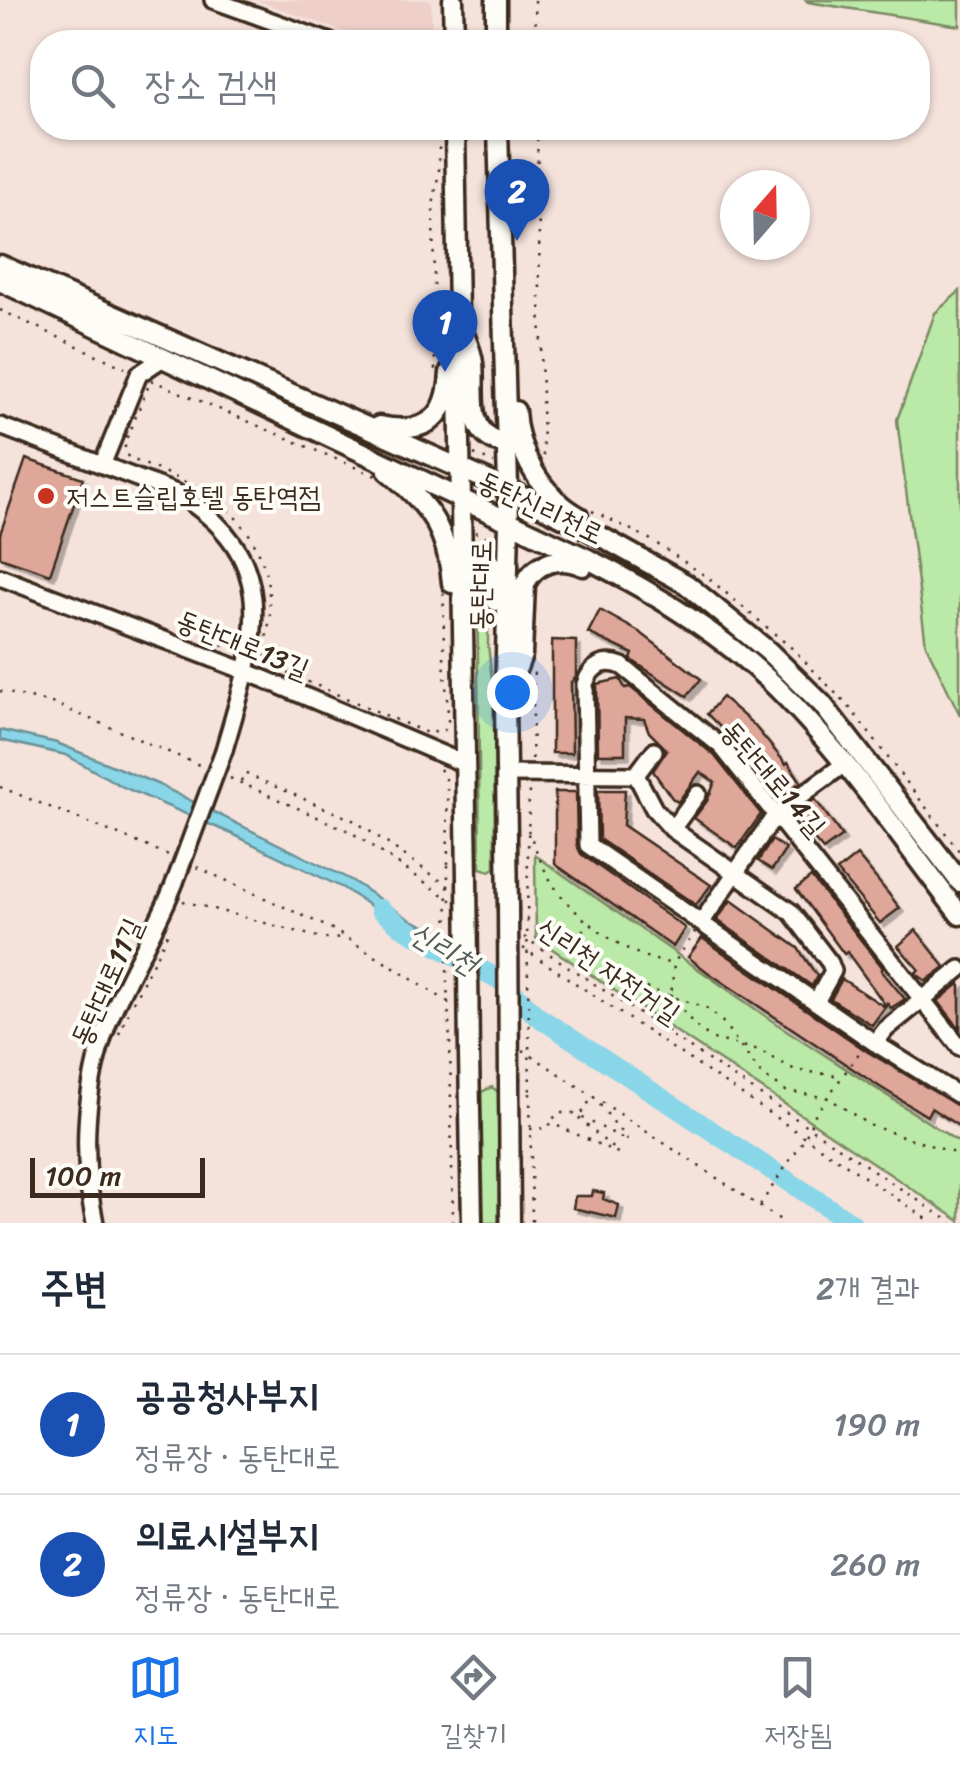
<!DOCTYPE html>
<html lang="ko">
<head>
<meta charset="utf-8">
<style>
  :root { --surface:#fff; --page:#f2f2f3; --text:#1f2937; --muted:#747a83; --line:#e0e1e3; --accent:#1a73e8 }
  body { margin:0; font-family:Sriracha,"Poor Story",sans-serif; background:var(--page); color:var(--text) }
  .compass { position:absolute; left:720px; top:170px; width:90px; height:90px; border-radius:50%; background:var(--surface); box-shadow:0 2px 8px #0004; rotate:20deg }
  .scale { position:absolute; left:30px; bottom:25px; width:175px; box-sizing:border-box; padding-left:10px; border:5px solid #3b2a1e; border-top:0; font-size:28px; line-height:35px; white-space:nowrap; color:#3b2a1e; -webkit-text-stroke:8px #fdfcf7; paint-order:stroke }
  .you { position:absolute; left:512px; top:692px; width:35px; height:35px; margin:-25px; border:8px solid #fff; border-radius:50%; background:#1a73e8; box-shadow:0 0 0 15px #1a73e833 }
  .badge { display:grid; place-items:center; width:65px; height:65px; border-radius:50%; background:var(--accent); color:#fff; font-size:32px; font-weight:700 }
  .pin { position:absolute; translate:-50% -82px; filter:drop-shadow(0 2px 5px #0008) }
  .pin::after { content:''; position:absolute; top:52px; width:35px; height:30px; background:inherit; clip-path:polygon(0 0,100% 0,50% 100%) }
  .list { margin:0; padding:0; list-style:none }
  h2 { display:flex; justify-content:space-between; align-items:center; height:130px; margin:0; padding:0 40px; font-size:42px }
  h2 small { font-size:32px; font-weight:400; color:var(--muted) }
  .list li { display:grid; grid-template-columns:65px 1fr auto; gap:30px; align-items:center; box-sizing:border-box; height:140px; padding:0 40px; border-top:2px solid var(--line) }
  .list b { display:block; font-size:38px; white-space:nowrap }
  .list p { margin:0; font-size:32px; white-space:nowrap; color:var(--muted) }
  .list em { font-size:32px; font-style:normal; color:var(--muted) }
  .icon { flex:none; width:55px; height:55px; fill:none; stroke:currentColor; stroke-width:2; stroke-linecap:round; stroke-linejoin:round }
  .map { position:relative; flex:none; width:960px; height:1223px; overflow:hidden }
  .search { position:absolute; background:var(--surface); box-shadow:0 2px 8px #0004; left:30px; right:30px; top:30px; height:110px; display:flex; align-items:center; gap:25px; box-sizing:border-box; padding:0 35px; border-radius:40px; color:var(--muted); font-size:38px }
  .sheet { height:410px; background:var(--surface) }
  nav { display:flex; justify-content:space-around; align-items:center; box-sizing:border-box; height:140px; border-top:2px solid var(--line); background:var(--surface); font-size:28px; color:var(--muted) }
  nav a { display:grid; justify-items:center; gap:5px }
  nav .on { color:var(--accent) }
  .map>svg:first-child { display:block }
  .built { fill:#eed0c8 }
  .green { fill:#bbe9a8; stroke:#7b8a63; stroke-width:2.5 }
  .water { fill:#89d6e8; stroke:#6a9197; stroke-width:2.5 }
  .pier { fill:#f4e2db }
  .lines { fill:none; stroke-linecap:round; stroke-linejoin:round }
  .river { stroke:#89d6e8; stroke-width:20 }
  .building { fill:#dfa69a; stroke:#3b2a1e; stroke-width:2.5; filter:url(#shadow) }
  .minor-casing { stroke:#3b2a1e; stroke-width:22 }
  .major-casing { stroke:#3b2a1e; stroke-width:25 }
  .path { stroke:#3b2a1e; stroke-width:2.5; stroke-dasharray:2.5 8; stroke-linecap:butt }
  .minor { stroke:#fdfcf7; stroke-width:15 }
  .major { stroke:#fdfcf7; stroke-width:18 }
  .minor-bridge-casing { stroke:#3b2a1e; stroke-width:22; stroke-linecap:butt }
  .major-bridge-casing { stroke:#3b2a1e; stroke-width:25; stroke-linecap:butt }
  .path-bridge { stroke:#3b2a1e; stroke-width:2.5; stroke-dasharray:2.5 8; stroke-linecap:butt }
  .minor-bridge { stroke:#fdfcf7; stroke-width:15 }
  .major-bridge { stroke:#fdfcf7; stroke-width:18 }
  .poi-dot { fill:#c8321e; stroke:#fdfcf7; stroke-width:4 }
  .labels { text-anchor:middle; stroke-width:8; stroke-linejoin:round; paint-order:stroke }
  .poi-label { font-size:28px; fill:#3b2a1e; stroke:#fdfcf7; text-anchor:start }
  .street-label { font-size:28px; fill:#3b2a1e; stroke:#fdfcf7 }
  .water-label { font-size:30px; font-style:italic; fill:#525e5b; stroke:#fdfcf7 }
</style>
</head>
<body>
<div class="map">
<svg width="960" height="1223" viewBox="0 0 960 1223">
  <defs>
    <filter id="shadow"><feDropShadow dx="4.5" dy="4.5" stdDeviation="0" flood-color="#0004"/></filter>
  </defs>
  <rect width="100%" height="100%" fill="#f4e2db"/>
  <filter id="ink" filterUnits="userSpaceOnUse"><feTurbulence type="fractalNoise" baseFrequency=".01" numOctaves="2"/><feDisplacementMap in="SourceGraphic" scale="20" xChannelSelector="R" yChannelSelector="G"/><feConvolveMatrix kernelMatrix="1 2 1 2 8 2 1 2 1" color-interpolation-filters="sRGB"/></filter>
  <g filter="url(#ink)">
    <path class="built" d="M256 0H431L432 42H372Z"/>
    <path class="green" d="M806 0H960V26L808 2Z
      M960 291V715L926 645 897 420 935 313Z
      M477 568 485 572 488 579V644L494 698 495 868 490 871 480 868Z
      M535 855 774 1022 960 1143V1221L536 938Z
      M492 1087 498 1092 500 1223H484L481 1092Z"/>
    <path class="water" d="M0 730 57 743 157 784 351 880 409 919 488 954 486 965 402 927 343 888 232 834 123 787 66 755 0 740Z"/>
    <path class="pier" d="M439 927 491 950 490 967 484 970 439 949Z"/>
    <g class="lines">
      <path class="river" d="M380 909 402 927 500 980 537 1016 852 1223"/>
    </g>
    <path class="building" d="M26 459 83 478 50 574 0 557V534Z
      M600 610 641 633 701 679 687 696 633 661 631 659 633 654 588 633Z
      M552 640 576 641V677L571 682 572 753H552Z
      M620 679 625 688 630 687 714 755 761 814 737 848 694 818 707 801 715 782 700 772 678 802 672 798 653 771 667 750 649 732 644 719 625 718V754H598L597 684Z
      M722 697 753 724 786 764 788 762 801 782 781 795H774L769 788 772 784 753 760 707 714Z
      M598 790H625L623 825 711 885 696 905 599 839Z
      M555 792H576L577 845 581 854 685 928 673 947 555 864Z
      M815 799 842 836 823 850 793 815Z
      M772 840 786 849 772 870 758 861Z
      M857 855 900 908 880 923 837 871Z
      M811 877 883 968 881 970 905 999 891 1008 887 1003 886 1006 847 952 844 954 796 889Z
      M731 900 798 948 817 976 812 986 717 920Z
      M916 930 945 967 926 981 915 973 919 970 898 946Z
      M702 938 868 1052 960 1107V1127L931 1108 927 1116 880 1087 709 973 688 957Z
      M842 979 885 1007 872 1025 831 999Z
      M960 983V1029L938 1001Z
      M593 1191 604 1193 603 1199 619 1205 616 1218 573 1208 575 1196H592Z"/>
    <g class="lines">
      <defs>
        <path id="minor" d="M213 0 330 42
          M0 426 176 493C289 560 254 645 224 750
          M103 463 139 374 163 358
          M0 577 245 671 465 764
          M506 774 636 775 654 809 672 829 791 912 830 963 833 971 816 1002
          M636 775 654 751
          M672 829 698 794
          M701 923 776 814 843 765
          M875 1043 886 1029 960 969
          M960 1047 722 747 622 666C604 659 591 666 585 684L588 845 875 1043 960 1096
          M95 1223C81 1157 84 1086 108 1023 127 975 156 931 175 882"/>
        <path id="major" d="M453 0 454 42
          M496 0V42
          M455 128 467 878
          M498 128 509 522 505 700 508 908
          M0 265 507 489 589 530 686 584 768 651 822 704 960 882
          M0 281 588 559C653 592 718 632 772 683 843 752 900 838 960 915
          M463 332C467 342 472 352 473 363 476 391 465 429 497 442L504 438
          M515 411C517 452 541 495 578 516
          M379 426C424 435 448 421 450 372
          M388 471C429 505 447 529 452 583
          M462 563 475 557 489 560 496 571V601
          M510 686 522 655 525 584C536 561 560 556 583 566
          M469 1054 472 1223
          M509 1080 510 1223"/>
      </defs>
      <use href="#minor" class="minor-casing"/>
      <use href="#major" class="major-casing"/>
      <path class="path" d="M535 0 536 42
        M537 128 543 456
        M0 310 125 368
        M435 370 433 206 439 171V128
        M151 380 383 479C454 520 442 581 444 651 444 674 448 697 448 721L444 731 427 733 269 665C260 647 270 631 270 612 269 517 208 489 131 459L125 454V442Z
        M474 454 494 463
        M592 511 648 538 707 577 794 650 850 708 960 852
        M475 532 495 540
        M212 643 228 647 237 642
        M0 691 55 704 204 767
        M532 759 534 667
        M440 769 447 781 448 865
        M230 778 351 832 454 902
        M241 781 244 773 355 821 451 888
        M0 787 171 856
        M528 830C535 846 541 865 551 881 571 916 633 962 674 963
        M197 867 332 929 453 1005
        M183 901 321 938 346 939
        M527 920 529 787
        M593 924 569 938 570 951 591 967 610 976 706 1008 721 1020 762 1075 786 1091 829 1098 869 1125 960 1155
        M524 937 952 1223
        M523 948 933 1223
        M670 994 695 1026 713 1039 759 1050 795 1070 840 1076
        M133 1002 170 929
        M668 1032 674 963 695 932
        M119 1034 130 1009
        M450 1042 453 1223
        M523 1050 785 1223
        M530 1093 532 1223
        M530 1129 548 1128 551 1123 618 1153 573 1113 628 1141 593 1096 582 1113H557L551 1123
        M760 1205 805 1138 814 1116 862 1049"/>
      <use href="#minor" class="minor"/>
      <use href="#major" class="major"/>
      <defs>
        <path id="minor-bridge" d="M175 882 224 750"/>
        <path id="major-bridge" d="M467 878 469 1054
          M508 908 509 1080"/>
      </defs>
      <use href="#minor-bridge" class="minor-bridge-casing"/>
      <use href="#major-bridge" class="major-bridge-casing"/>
      <path class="path-bridge" d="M448 865 447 982 450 1042
        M527 920 530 1093"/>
      <use href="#minor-bridge" class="minor-bridge"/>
      <use href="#major-bridge" class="major-bridge"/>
    </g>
  </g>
  <circle class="poi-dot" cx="46" cy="496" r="10"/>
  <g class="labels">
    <g class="poi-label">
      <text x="66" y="506">저스트슬립호텔 동탄역점</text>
    </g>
    <g class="street-label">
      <text transform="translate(541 507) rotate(25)" y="10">동탄신리천로</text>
      <text transform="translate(480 585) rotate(-89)" y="10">동탄대로</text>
      <text transform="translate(243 644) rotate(22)" y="10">동탄대로13길</text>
      <text transform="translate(774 778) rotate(49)" y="10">동탄대로14길</text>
      <text transform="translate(609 970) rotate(34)" y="10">신리천 자전거길</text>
      <text transform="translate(106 982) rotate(-66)" y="10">동탄대로11길</text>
    </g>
    <g class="water-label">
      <text transform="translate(444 948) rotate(31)" y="10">신리천</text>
    </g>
  </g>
</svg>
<svg class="compass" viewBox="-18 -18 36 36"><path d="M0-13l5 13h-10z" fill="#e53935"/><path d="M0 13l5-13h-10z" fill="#747a83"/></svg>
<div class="scale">100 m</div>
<div class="you"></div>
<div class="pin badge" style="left:445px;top:372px;background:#1a4fb4">1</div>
<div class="pin badge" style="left:517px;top:241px;background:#1a4fb4">2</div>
<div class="search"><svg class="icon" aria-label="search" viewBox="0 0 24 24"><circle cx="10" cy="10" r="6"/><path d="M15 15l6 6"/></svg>장소 검색</div>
</div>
<section class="sheet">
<h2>주변<small>2개 결과</small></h2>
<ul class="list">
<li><span class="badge" style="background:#1a4fb4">1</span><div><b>공공청사부지</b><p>정류장 · 동탄대로</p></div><em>190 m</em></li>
<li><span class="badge" style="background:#1a4fb4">2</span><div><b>의료시설부지</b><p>정류장 · 동탄대로</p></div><em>260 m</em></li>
</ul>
</section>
<nav>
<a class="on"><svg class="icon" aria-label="map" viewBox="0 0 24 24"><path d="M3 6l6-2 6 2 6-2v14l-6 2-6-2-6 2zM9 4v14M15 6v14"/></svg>지도</a>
<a><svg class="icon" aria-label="directions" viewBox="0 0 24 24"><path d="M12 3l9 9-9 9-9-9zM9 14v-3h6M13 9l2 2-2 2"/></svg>길찾기</a>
<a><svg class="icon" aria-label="saved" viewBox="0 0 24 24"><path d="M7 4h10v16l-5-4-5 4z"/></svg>저장됨</a>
</nav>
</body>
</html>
